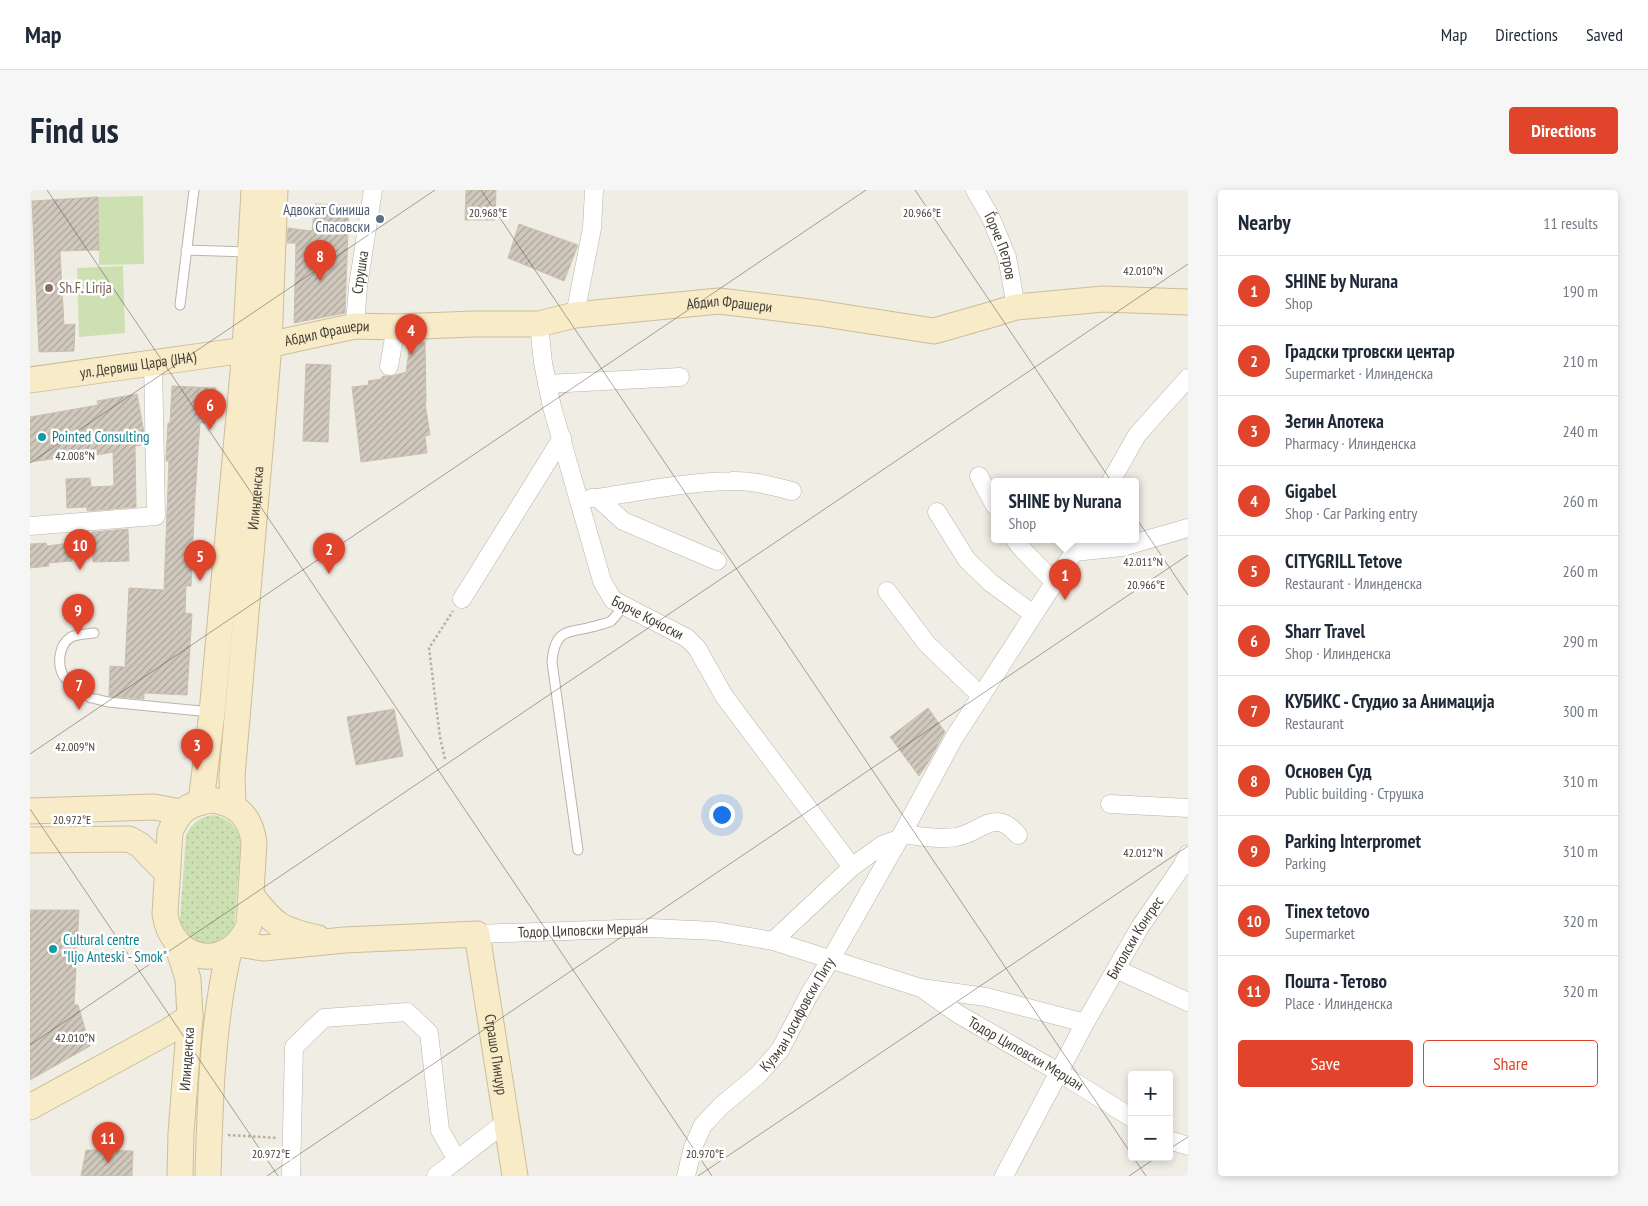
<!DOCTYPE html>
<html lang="en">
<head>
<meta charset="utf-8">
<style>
  :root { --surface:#fff; --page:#f6f6f7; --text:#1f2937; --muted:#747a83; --line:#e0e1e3; --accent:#e0452b }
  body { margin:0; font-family:"PT Sans Narrow",sans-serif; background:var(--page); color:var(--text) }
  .controls { position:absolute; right:15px; bottom:15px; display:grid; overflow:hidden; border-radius:5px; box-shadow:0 2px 8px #0003 }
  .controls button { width:45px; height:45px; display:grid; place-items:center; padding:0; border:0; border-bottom:1px solid var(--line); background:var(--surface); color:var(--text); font:25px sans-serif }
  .you { position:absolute; left:691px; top:624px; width:18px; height:18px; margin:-12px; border:4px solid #fff; border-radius:50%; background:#1a73e8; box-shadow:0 0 0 8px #1a73e833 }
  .badge { display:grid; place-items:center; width:32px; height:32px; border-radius:50%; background:var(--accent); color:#fff; font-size:16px; font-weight:700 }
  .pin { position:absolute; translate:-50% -41px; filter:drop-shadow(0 1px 2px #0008) }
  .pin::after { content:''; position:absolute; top:26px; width:18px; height:15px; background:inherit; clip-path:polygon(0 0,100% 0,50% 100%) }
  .popup { position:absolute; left:961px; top:288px; width:148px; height:65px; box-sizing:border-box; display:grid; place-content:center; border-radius:5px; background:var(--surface); filter:drop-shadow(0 1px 4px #0005); font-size:16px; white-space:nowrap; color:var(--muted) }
  .popup b { font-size:19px; color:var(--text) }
  .popup::after { content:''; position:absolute; left:50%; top:100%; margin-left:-10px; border:10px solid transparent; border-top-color:var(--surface) }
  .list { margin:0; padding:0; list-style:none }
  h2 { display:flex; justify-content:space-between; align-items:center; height:65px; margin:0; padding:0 20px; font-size:21px }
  h2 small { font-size:16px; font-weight:400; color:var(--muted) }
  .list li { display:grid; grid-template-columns:32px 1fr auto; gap:15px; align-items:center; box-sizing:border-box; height:70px; padding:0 20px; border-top:1px solid var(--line) }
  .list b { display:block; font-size:19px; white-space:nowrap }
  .list p { margin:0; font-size:16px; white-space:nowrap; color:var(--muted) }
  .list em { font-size:16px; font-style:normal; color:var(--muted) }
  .actions { display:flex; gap:10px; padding:15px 20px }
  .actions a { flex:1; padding:11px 0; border:1px solid var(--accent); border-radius:5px; text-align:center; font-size:18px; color:var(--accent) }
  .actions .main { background:var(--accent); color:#fff }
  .map { position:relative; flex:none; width:1158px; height:986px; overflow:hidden; border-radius:5px }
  header { display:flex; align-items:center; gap:30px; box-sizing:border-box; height:70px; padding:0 25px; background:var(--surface); border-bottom:1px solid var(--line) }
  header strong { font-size:24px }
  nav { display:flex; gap:28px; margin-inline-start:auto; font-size:18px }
  .intro { display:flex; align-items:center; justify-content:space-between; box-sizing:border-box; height:120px; padding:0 30px }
  h1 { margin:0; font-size:35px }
  .button { padding:12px 22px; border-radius:5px; background:var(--accent); color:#fff; font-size:18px; font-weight:700 }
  main { display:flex; gap:30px; padding:0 30px }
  aside { flex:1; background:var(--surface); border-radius:5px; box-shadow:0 2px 8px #0003 }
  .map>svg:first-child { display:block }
  .grass { fill:url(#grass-dots) }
  .pitch { fill:#cce0b2 }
  .building { fill:url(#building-hatch); stroke:#cac0b0 }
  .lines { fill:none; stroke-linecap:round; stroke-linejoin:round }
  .lane-casing { stroke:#bab4a9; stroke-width:11 }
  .street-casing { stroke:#bab4a9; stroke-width:19 }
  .secondary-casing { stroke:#cbbe99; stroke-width:27 }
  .path { stroke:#baaf9b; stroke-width:2.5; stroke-dasharray:2.5 2.5; stroke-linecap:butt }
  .lane { stroke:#fff; stroke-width:9 }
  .street { stroke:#fff; stroke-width:18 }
  .secondary { stroke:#f8ebc7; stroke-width:25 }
  .ticks { fill:none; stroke:#423d35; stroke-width:1; stroke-opacity:0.45 }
  .service-dot { fill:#5c6f8a; stroke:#fff; stroke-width:2 }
  .education-dot { fill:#8d6e63; stroke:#fff; stroke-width:2 }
  .culture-dot { fill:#0f9aa8; stroke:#fff; stroke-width:2 }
  .labels { text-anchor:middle; stroke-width:5; stroke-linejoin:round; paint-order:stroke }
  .service-label { font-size:15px; fill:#4e5e75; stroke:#fff; text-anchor:end }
  .street-label { font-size:15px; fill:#423d35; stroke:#fff }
  .education-label { font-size:15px; fill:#785e54; stroke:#fff; text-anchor:start }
  .culture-label { font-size:15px; fill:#0d838f; stroke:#fff; text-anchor:start }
  .ticks-label { font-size:12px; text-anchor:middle; fill:#423d35; stroke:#fff; stroke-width:5; stroke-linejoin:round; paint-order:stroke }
</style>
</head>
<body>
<header>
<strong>Map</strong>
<nav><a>Map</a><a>Directions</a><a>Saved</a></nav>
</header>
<div class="intro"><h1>Find us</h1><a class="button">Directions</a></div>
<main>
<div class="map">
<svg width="1158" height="986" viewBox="0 0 1158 986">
  <defs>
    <pattern id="grass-dots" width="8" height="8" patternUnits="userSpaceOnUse" patternTransform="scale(1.25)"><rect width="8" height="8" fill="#cce0b2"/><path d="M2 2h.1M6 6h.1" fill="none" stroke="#b0c19a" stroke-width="1.8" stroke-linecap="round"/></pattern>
    <pattern id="building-hatch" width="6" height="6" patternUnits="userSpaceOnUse" patternTransform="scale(1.25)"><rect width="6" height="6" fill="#d0c8bc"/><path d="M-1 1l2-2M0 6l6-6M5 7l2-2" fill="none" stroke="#aaa49a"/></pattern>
  </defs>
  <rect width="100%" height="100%" fill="#f0ede5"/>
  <path class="grass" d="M183 625C199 628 208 637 211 653L204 739 201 745 177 759 153 745 150 731 156 645C162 633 170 627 183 625Z"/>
  <path class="pitch" d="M113 6 114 74 69 75 68 7Z
    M93 76 95 143 49 147 47 78Z"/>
  <path class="building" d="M436 0H466L465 30H435Z
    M68 7 69 60 30 61 34 135 45 134 44 161 9 162 2 11Z
    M285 14 319 15 315 123 264 133 266 53H257L258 38 282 41Z
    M489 34 548 55 534 91 478 68Z
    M395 152 396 212 395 213 400 245 395 246 397 263 331 272 322 197 339 195 338 191 351 189 353 186H362L376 182 380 153Z
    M276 174 301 175 298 252 273 251Z
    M142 196 186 198 185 233H170L165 306 161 396H156L155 423 162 424 157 505 114 503V509L79 506 80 476 95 477 99 398 134 400 139 271H136V268L138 233H140Z
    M107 204 114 243V255L105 256 106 317 57 321V317L37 318 36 289 60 288 61 297 84 296 83 262 30 272V268L0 272V227L68 215 67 211Z
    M98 339 99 371 63 372 62 342Z
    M16 353 17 356 40 353 42 371 18 373 19 376 0 378V354Z
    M898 518 915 542 899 571 889 586 860 547Z
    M364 519 373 566 326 575 317 527Z
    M0 720H49L44 815H48L60 856 0 890Z
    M56 960 103 961 102 986H51Z"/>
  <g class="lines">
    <defs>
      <path id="lane" d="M156 60 218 62
        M150 115 164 0
        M61 508C53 502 43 496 36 489 26 478 28 455 41 447 47 444 57 444 64 443
        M66 509 78 512 181 522
        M548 660 522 472C525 435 541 444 569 435 572 434 578 433 581 431 585 428 590 420 593 416"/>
      <g id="street">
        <path id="s1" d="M945 0 960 26 977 67 986 117"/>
        <path d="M545 125 562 38 564 0"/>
        <path id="s2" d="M509 134 513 173 522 217 572 391 583 410 657 448 667 458 694 506 822 677"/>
        <path id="s3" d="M325 136 328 96 343 0"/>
        <path d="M359 176 366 137"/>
        <path d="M517 194 650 187"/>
        <path d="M949 286 965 316"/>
        <path d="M1081 291 1107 245 1158 188"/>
        <path d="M561 308H568L593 331 687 371"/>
        <path d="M568 308C612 301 657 292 701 291 721 290 742 296 762 301"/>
        <path d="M907 322 937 370 961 393 1003 424"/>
        <path d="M0 336 126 326 123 173"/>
        <path d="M984 349 992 359 1024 392"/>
        <path d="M1044 362 1092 357 1158 338"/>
        <path d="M857 401 897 454 951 506"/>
        <path d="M432 409 532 248"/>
        <path d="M1080 614 1158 618"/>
        <path d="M872 644C890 646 908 650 926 647 950 644 964 616 988 645"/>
        <path id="s4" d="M447 744 620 738 685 741 743 751 891 798 956 807 1055 833"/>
        <path d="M743 751 822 677 852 655 869 649"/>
        <path d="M1086 779 1158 812"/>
        <path id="s5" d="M894 800 928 824 1030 883 1102 928"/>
        <path d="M1139 950 1158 956"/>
        <path d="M261 986 264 857 294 828 377 822 399 843 410 940 427 970"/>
        <path d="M406 986 476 932"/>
        <path id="s6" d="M656 986 663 957 673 935 691 916 728 885 750 860 780 803 801 769 872 644 924 548 1044 362 1051 349"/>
        <path id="s7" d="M974 986 1055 833 1086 779 1110 737 1152 676 1158 664"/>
      </g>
      <g id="secondary">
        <path id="s8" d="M0 190 215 160 325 136 366 137 444 134H509L545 125 689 111 788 123 904 141 960 125 986 117 1073 109 1158 112"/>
        <path d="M182 610C208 614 221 627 224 653L219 735C200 782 142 774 135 724L140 642C149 620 158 614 182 610Z"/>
        <path d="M171 612 182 523 215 160 224 0"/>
        <path id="s9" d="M203 616 202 586 239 155 245 0"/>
        <path d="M0 621 124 617 151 622"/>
        <path d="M0 650 99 649 110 655 137 683"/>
        <path d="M222 706C244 735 251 740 288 748"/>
        <path d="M147 754 158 789 160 827 151 943 150 986"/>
        <path id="s10" d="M208 754 233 758 315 750 447 744 485 986"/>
        <path d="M0 917 137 842 160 827"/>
        <path d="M178 986C180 911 182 835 199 761"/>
      </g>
    </defs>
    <use href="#lane" class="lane-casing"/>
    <use href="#street" class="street-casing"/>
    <use href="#secondary" class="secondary-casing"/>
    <path class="path" d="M415 569 410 547 399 458 423 421
      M198 945 248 948"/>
    <use href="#lane" class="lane"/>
    <use href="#street" class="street"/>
    <use href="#secondary" class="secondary"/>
  </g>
  <path class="ticks" d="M17 0 682 986M451 0 1102 965M885 0 1158 405M0 273 405 0M0 564 836 0M0 619 248 986M0 855 1158 74M1139 959 1158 947M1103 967 1116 986M237 986 1158 365M668 986 1158 656M1099 986 1127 967"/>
  <circle class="service-dot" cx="350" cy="29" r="5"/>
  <circle class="education-dot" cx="19" cy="98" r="5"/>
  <g class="culture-dot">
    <circle cx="12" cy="247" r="5"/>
    <circle cx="23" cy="759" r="5"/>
  </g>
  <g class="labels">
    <g class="service-label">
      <text x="340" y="25">Адвокат Синиша<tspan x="340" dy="17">Спасовски</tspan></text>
    </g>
    <g class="street-label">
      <text dy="5" stroke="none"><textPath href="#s1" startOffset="62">Ѓорче Петров</textPath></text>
      <text dy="5" stroke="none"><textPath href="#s3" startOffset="54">Струшка</textPath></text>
      <text dy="5" stroke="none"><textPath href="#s8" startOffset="706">Абдил Фрашери</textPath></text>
      <text dy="5" stroke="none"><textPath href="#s8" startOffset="301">Абдил Фрашери</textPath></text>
      <text dy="5" stroke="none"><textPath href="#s8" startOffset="109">ул. Дервиш Цара (ЈНА)</textPath></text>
      <text dy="5" stroke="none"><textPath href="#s9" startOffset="309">Илинденска</textPath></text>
      <text dy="5" stroke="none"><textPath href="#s2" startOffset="326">Борче Кочоски</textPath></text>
      <text dy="5" stroke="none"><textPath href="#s4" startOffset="106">Тодор Циповски Мерџан</textPath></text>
      <text dy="5" stroke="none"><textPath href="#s7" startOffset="272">Битолски Конгрес</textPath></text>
      <text dy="5" stroke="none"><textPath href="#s6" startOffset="201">Кузман Јосифовски Питу</textPath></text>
      <text dy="5" stroke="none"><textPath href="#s5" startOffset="120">Тодор Циповски Мерџан</textPath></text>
      <text dy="5" stroke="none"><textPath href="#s10" startOffset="362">Страшо Пинџур</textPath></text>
      <text transform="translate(157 869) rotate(-86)" y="5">Илинденска</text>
    </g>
    <g class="education-label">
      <text x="29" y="103">Sh.F. Lirija</text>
    </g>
    <g class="culture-label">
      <text x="22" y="252">Pointed Consulting</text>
      <text x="33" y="755">Cultural centre<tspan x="33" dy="17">"Iljo Anteski - Smok"</tspan></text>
    </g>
  </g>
  <g class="ticks-label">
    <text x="458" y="27">20.968°E</text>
    <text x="892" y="27">20.966°E</text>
    <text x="1113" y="85">42.010°N</text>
    <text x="45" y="270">42.008°N</text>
    <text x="1113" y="376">42.011°N</text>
    <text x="1116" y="399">20.966°E</text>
    <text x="45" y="561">42.009°N</text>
    <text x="42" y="634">20.972°E</text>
    <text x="1113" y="667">42.012°N</text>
    <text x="45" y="852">42.010°N</text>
    <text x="241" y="968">20.972°E</text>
    <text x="675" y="968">20.970°E</text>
  </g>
</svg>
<div class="controls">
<button>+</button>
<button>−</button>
</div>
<div class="you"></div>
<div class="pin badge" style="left:1035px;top:410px">1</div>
<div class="popup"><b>SHINE by Nurana</b>Shop</div>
<div class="pin badge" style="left:299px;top:384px">2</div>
<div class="pin badge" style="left:167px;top:580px">3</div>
<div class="pin badge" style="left:381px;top:165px">4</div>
<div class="pin badge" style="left:170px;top:391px">5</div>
<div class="pin badge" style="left:180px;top:240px">6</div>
<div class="pin badge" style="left:49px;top:520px">7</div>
<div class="pin badge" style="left:290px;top:91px">8</div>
<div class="pin badge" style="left:48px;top:445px">9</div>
<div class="pin badge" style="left:50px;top:380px">10</div>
<div class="pin badge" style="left:78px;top:973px">11</div>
</div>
<aside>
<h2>Nearby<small>11 results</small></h2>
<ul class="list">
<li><span class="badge">1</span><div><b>SHINE by Nurana</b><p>Shop</p></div><em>190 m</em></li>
<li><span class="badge">2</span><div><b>Градски трговски центар</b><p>Supermarket · Илинденска</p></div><em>210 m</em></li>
<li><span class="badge">3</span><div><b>Зегин Апотека</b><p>Pharmacy · Илинденска</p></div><em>240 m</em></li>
<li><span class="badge">4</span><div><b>Gigabel</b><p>Shop · Car Parking entry</p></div><em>260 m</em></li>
<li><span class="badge">5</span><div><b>CITYGRILL Tetove</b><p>Restaurant · Илинденска</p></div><em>260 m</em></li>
<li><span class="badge">6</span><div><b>Sharr Travel</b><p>Shop · Илинденска</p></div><em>290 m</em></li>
<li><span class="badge">7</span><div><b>КУБИКС - Студио за Анимација</b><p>Restaurant</p></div><em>300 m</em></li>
<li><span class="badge">8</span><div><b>Основен Суд</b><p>Public building · Струшка</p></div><em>310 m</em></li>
<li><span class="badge">9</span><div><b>Parking Interpromet</b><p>Parking</p></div><em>310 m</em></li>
<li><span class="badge">10</span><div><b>Tinex tetovo</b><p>Supermarket</p></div><em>320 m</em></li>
<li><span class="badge">11</span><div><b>Пошта - Тетово</b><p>Place · Илинденска</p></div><em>320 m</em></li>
</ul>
<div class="actions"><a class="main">Save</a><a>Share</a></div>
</aside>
</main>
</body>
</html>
